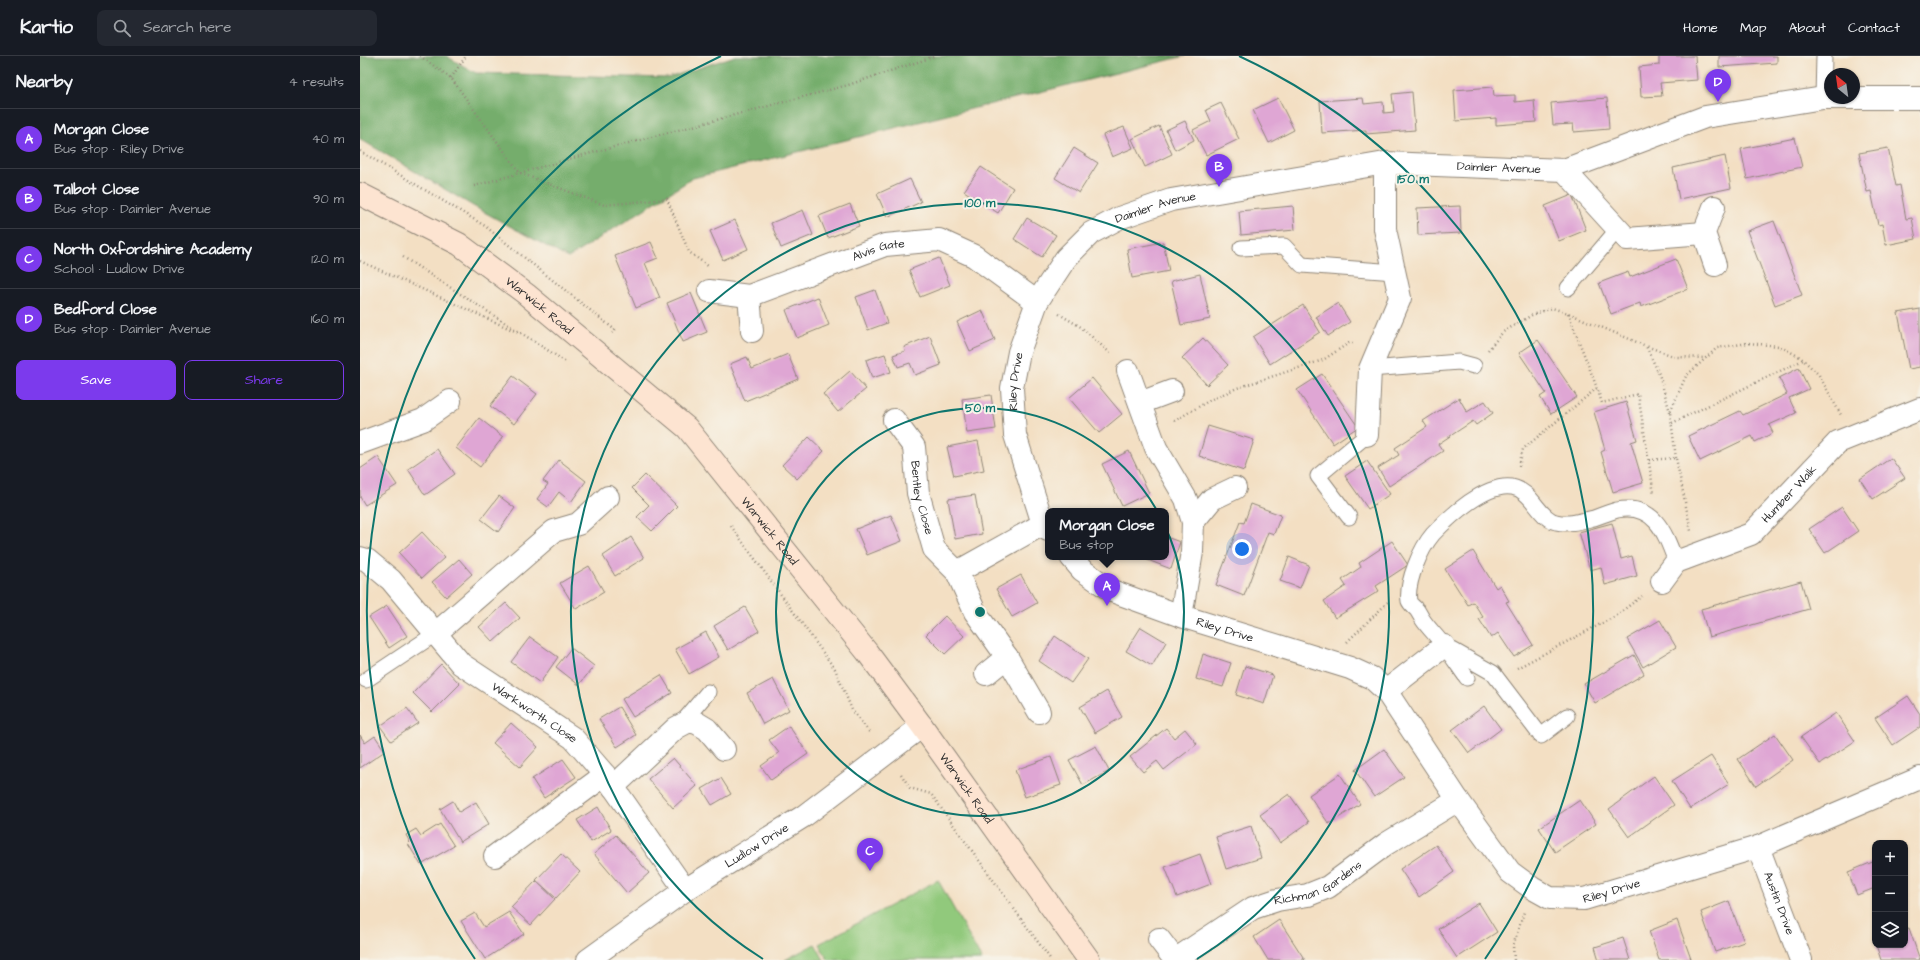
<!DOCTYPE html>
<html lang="en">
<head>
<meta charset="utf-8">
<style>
  :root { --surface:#171b24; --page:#242831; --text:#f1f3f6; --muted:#9ea1a6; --line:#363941; --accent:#7c3aed }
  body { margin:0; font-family:"Architects Daughter",sans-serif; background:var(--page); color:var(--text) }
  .controls { position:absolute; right:12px; bottom:12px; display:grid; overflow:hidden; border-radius:8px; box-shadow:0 1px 3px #0004 }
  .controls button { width:36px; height:36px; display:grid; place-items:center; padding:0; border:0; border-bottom:1px solid var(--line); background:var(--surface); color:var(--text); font:20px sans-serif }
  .compass { position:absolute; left:1464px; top:12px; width:36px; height:36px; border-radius:50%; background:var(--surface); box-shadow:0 1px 3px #0004; rotate:331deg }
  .you { position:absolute; left:882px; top:493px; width:14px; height:14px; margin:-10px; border:3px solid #fff; border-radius:50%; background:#1a73e8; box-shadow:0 0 0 6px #1a73e833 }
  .badge { display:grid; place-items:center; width:26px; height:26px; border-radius:50%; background:var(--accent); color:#fff; font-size:13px; font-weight:700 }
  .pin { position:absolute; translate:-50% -33px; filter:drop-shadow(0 1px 2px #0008) }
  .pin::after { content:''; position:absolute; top:21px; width:14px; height:12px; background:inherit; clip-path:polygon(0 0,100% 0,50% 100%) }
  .popup { position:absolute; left:685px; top:452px; width:124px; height:52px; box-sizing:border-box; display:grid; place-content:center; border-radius:8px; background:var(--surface); filter:drop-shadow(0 1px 3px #0005); font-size:13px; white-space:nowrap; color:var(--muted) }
  .popup b { font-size:15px; color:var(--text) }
  .popup::after { content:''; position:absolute; left:50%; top:100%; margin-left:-8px; border:8px solid transparent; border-top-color:var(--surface) }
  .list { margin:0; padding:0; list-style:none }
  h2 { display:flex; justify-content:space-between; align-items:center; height:52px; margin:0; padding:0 16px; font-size:17px }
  h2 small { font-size:13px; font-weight:400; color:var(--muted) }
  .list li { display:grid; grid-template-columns:26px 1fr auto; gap:12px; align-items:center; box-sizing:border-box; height:60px; padding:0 16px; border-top:1px solid var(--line) }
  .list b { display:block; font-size:15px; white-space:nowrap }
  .list p { margin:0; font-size:13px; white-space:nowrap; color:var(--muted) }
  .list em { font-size:13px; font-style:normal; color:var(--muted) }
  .actions { display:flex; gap:8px; padding:12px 16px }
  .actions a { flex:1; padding:9px 0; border:1px solid var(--accent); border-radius:8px; text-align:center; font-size:14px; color:var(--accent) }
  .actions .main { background:var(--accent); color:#fff }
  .icon { flex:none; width:22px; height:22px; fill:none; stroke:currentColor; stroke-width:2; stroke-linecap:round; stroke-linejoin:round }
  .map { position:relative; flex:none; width:1560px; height:904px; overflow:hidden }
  header { display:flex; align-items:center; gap:24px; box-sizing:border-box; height:56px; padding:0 20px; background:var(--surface); border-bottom:1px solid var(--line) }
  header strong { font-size:19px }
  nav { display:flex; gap:22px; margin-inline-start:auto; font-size:14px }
  .search { width:280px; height:36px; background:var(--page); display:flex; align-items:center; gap:10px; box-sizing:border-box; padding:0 14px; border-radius:8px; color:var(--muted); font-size:15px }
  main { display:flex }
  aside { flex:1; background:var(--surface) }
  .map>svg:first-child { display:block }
  .green { fill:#91c97c; stroke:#5e7a54 }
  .forest { fill:#74ad6c; stroke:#506c4c }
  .building { fill:#dfa6d4 }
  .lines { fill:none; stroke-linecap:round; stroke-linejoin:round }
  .lane-casing { stroke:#8f8577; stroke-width:17 }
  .street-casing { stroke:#8f8577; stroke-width:24 }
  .secondary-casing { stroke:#8f8577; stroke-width:24 }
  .path { stroke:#8f8577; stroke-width:2.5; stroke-dasharray:1 3; stroke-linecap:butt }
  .lane { stroke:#fff; stroke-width:15 }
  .street { stroke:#fff; stroke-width:22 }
  .secondary { stroke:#fde4d1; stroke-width:22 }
  .ring { fill:none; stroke:#0f766e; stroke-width:2 }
  .labels { text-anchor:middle; stroke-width:4; stroke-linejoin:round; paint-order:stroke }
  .street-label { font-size:12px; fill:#2b2b2b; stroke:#f7f3e8 }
  .centre { fill:#0f766e; stroke:#f7f3e8; stroke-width:2 }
  .ring-label { font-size:12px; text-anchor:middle; font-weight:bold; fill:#0f766e; stroke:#f7f3e8; stroke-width:4; stroke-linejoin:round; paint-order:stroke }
</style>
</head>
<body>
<header>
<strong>Kartio</strong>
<div class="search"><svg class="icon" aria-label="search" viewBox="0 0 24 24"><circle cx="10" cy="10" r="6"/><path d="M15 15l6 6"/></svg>Search here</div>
<nav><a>Home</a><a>Map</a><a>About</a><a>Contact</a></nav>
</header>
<main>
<aside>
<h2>Nearby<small>4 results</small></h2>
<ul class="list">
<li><span class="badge">A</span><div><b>Morgan Close</b><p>Bus stop · Riley Drive</p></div><em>40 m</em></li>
<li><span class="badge">B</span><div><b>Talbot Close</b><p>Bus stop · Daimler Avenue</p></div><em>90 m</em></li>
<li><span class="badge">C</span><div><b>North Oxfordshire Academy</b><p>School · Ludlow Drive</p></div><em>120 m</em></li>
<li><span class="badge">D</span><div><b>Bedford Close</b><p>Bus stop · Daimler Avenue</p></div><em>160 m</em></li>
</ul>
<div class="actions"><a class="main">Save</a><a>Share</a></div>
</aside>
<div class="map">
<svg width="1560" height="904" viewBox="0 0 1560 904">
  <rect width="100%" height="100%" fill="#f7f3e8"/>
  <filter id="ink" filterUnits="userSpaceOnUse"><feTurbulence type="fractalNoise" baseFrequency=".025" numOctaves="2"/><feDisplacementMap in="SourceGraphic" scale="8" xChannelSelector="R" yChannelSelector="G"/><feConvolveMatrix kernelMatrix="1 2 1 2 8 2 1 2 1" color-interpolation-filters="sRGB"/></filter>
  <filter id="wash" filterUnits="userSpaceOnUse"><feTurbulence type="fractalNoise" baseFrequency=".012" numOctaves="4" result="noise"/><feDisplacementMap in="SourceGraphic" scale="16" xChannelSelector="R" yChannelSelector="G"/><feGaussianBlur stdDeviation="0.9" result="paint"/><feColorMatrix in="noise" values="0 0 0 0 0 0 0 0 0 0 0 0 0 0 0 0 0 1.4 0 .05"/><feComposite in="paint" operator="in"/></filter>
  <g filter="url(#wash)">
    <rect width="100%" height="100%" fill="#f3dfc3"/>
    <path class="green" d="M578 824 622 904H468L459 888Z
      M455 888 464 904H425Z"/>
    <path class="forest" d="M0 0H86L116 17 308 22 375 0H825L333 122 208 202 113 150 0 83Z"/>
    <g id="blocks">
      <path class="building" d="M1299 0H1335L1337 24 1300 27 1302 40 1281 41 1279 11 1299 9Z
        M1359 0H1417V7L1359 11Z
        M1133 31 1134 40 1155 39V46L1174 44 1176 66 1136 69V62L1096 65 1094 34Z
        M1052 36 1055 74 1006 78V74L962 77 960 45 1003 42 1004 48 1023 46 1024 57 1034 56 1032 38Z
        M918 42 934 74 909 87 893 54Z
        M1247 42 1249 73 1214 76 1213 68 1193 69 1191 47Z
        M861 47 879 83 846 99 833 74 851 65 846 54Z
        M825 65 834 84 815 94 806 74Z
        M799 70 812 98 785 111 772 83Z
        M764 71 773 92 752 101 743 79Z
        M1435 82 1442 111 1387 123 1381 93Z
        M714 92 738 107 719 137 695 122Z
        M1528 92 1536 130 1540 129 1546 163 1552 162 1556 183 1526 189 1522 168 1518 169 1511 135 1507 136 1499 97Z
        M1365 100 1371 132 1319 143 1313 112Z
        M621 111 653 132 638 157 604 135Z
        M550 123 561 146 527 161 517 138Z
        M1212 139 1226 174 1199 185 1185 150Z
        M490 148 499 170 468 182 459 160Z
        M933 150 935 174 881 179 879 155Z
        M1100 150 1101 177 1058 179 1057 152Z
        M443 154 453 179 421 192 411 167Z
        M667 162 696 179 682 201 654 183Z
        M375 164 388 193 363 204 350 175Z
        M1414 165 1442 239 1415 249 1387 175Z
        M291 186 298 202 285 207 300 242 276 252 255 200Z
        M803 186 809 215 772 222 767 193Z
        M579 202 590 229 560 241 549 214Z
        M1316 203 1328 233 1281 251 1280 247 1251 258 1239 227 1268 216 1270 221Z
        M840 218 850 263 821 269 811 225Z
        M515 234 527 267 508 274 496 241Z
        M331 237 347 276 323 286 307 247Z
        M458 241 469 269 437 282 426 254Z
        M978 247 990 266 968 280 956 261Z
        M943 249 960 276 910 308 893 281Z
        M1560 253V311L1549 313 1538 257Z
        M622 254 635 284 610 295 597 266Z
        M570 280 581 309 555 319 550 307 538 311 533 299 545 295 544 291Z
        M843 282 868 309 847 329 822 302Z
        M1178 284 1217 341 1191 358 1180 341 1186 337 1159 297Z
        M428 298 438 323 385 345 370 308 387 301 392 313Z
        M525 298 531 316 512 322 506 304Z
        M1439 312 1449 333 1429 342 1436 357 1409 369 1413 377 1395 386 1392 380 1340 405 1328 380 1380 355 1383 359 1427 338 1419 322Z
        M490 315 506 333 478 356 463 338Z
        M962 318 998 371 973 388 937 334Z
        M153 320 177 338 154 368 130 350Z
        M732 322 762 358 739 377 709 342Z
        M631 339 636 373 607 377 602 343Z
        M1099 342 1107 356 1125 345 1133 357 1116 369 1113 365 1078 388 1083 395 1029 430 1018 412 1039 399 1035 392 1067 371 1063 365Z
        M1266 346 1277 384 1271 386 1283 427 1253 436 1241 396 1245 394 1234 356Z
        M119 362 143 381 120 411 96 392Z
        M848 370 894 384 884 415 839 400Z
        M449 381 464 395 437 423 422 409Z
        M618 385 624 414 594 420 587 391Z
        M77 393 95 418 65 439 48 413Z
        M769 395 789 437 762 450 742 408Z
        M18 401 37 429 5 449 0 441V413Z
        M1531 402 1545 422 1513 443 1500 423Z
        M199 404 226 425 211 446 199 436 188 451 177 443 188 428 183 425Z
        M1007 405 1030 438 1008 453 985 420Z
        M285 419 317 450 292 475 277 461 289 449 272 432Z
        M615 439 622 478 595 483 588 443Z
        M139 440 155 452 138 476 121 463Z
        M891 448 921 459 914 478 908 476 884 540 856 529 880 466 884 467Z
        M1482 451 1498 475 1465 497 1449 473Z
        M531 459 542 485 507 499 496 473Z
        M1252 467 1261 503 1272 500 1277 520 1245 529 1241 511 1230 514 1219 476Z
        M62 476 85 501 62 522 39 497Z
        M271 481 284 502 255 520 243 500Z
        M806 481 820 486 811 513 780 501H806Z
        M1032 485 1048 509 1016 530 1019 535 975 562 964 545 986 530 982 524 1001 511 999 507Z
        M1113 495 1136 532 1140 529 1149 545 1146 546 1173 589 1154 601 1138 577 1131 582 1119 563 1123 561 1113 546 1108 549 1085 513Z
        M929 501 949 509 940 532 920 525Z
        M99 503 112 518 86 541 72 526Z
        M229 510 244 536 216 553 200 527Z
        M661 519 677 547 652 561 636 533Z
        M1441 525 1449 553 1349 581 1341 553Z
        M146 547 160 562 133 586 119 571Z
        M27 550 47 580 29 592 9 561Z
        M385 551 399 575 368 594 354 570Z
        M585 560 604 580 585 598 566 579Z
        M1300 564 1316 591 1283 611 1267 583Z
        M781 571 806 586 792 610 766 595Z
        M346 576 359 601 329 618 315 593Z
        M695 580 728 603 711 627 679 605Z
        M170 581 198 601 180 627 151 606Z
        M211 592 234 610 219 629 196 611Z
        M843 598 871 607 863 631 836 623Z
        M1274 599 1284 618 1235 647 1224 628Z
        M81 608 100 628 72 656 53 637Z
        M885 610 913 619 904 648 876 639Z
        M301 619 312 637 273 661 262 643Z
        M413 623 429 654 403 668 387 637Z
        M747 635 762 661 735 677 720 651Z
        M1548 640 1560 658V671L1533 689 1515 662Z
        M1124 650 1141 673 1109 697 1092 674Z
        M259 651 276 679 257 691 239 663Z
        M47 652 58 667 31 685 20 670Z
        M1476 657 1495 685 1460 708 1441 681Z
        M151 667 178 691 160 711 133 687Z
        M429 670 448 698 411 724 401 710 419 697 409 684Z
        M806 672 814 682 825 673 837 688 804 714 797 705 783 716 770 701Z
        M1415 678 1433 704 1396 730 1378 703Z
        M0 679 5 687 15 680 25 695 0 712Z
        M736 690 749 715 723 729 709 704Z
        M1024 693 1044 721 1014 741 995 714Z
        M1351 700 1369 728 1330 753 1312 725Z
        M691 701 701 729 665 741 655 714Z
        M313 702 337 730 313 752 288 723Z
        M203 703 216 721 184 742 172 723Z
        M980 718 1000 748 969 768 949 739Z
        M1294 720 1314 749 1269 781 1249 753Z
        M361 722 371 738 352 749 342 733Z
        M929 738 949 766 920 787 900 759Z
        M1220 744 1236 768 1195 796 1179 772Z
        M93 745 99 756 116 746 129 768 100 786 80 753Z
        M238 751 251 774 231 786 217 764Z
        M80 768 94 790 61 809 48 788 50 786 46 779 56 773 61 780Z
        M891 770 901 802 866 813 856 781Z
        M256 779 289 817 267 837 234 798Z
        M1076 789 1094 816 1059 841 1040 813Z
        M201 798 220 816 196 842 176 824Z
        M840 798 851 828 817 841 805 811Z
        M1515 805V832L1497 839 1488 816Z
        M176 825 195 843 171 869 151 851Z
        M1369 845 1384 886 1355 896 1341 856Z
        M1119 847 1137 876 1097 902 1078 873Z
        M149 856 164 878 125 903 101 865 115 857 124 871Z
        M919 864 945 904H908L894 881Z
        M1317 864 1331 903 1299 904 1289 875Z
        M1549 872 1560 904H1521L1516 889H1545V873Z
        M1263 882 1270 904H1239L1235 891Z"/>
    </g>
  </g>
  <g filter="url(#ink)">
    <use href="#blocks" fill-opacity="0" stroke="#8f8577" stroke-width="1"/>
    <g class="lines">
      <defs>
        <path id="lane" d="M1463 42 1464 0
          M881 192 924 190 942 209 1035 216
          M1208 232 1258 173
          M1010 313 1099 306 1114 310
          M989 461 958 420 1007 379
          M1087 591 1133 617 1181 680 1207 660
          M1107 622C1099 611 1092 600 1084 590 1078 581 1069 573 1063 564 1061 561 1059 557 1057 554 1054 551 1050 548 1049 545 1046 526 1061 492 1073 478 1090 460 1126 427 1152 431 1173 435 1179 463 1196 466 1209 469 1221 465 1234 462 1242 459 1250 456 1257 454 1295 447 1305 477 1316 506
          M6 624 75 578
          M321 668 348 636"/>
        <g id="street">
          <path d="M1204 114 1267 183 1344 177"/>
          <path d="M1354 151 1344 177 1355 209"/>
          <path id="s1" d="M349 235 389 240 525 189 579 184 614 200 677 246"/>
          <path d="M389 240 392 275"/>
          <path d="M768 315 796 392 826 443 833 466 832 496 821 560"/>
          <path d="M780 347 812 335"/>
          <path id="s2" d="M534 364 554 391 558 437 574 493 597 516 615 556 647 601 679 656"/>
          <path d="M1007 379 1010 313 1040 242 1025 173V107"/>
          <path d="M0 387 63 364 90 345"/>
          <path d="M833 466 852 443 875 432"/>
          <path id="s3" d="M688 474 683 468 655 379 652 332 659 296 677 246 706 202 731 177 759 162 811 144 1025 107 1204 114 1345 61 1463 42H1560"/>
          <path id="s4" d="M711 501 722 514 752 535 821 560 990 612 1012 622 1026 635 1098 744 1150 816 1172 832 1190 842 1224 843 1398 791 1560 722"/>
          <path id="s5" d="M0 502 7 504 31 524 101 608 213 682 245 719 325 834"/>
          <path d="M597 516 683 468"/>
          <path id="s6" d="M1302 525 1316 506 1391 478 1478 386 1560 353"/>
          <path d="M75 578 194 475 218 468 248 441"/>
          <path d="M626 618 647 601"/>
          <path d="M1026 635 1084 590"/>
          <path d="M253 731 316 672 329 665 337 667 347 673 364 693"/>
          <path id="s7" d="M1398 791 1441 904"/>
          <path d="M135 800 245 719"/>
          <path d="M799 883 815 904"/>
          <path id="s8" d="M228 904 325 834 444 760 562 670"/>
          <path id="s9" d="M815 904 893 852 917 844 948 839 968 831 1026 788 1098 744"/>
        </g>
        <g id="secondary">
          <path id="s10" d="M0 138 99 188 166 238 327 372 507 596 562 670 729 904"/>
        </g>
      </defs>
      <use href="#lane" class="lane-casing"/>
      <use href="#street" class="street-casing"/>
      <use href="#secondary" class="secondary-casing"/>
      <path class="path" d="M60 0 91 22 160 117 244 149 307 143 329 196 348 210
        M91 22 106 0
        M0 95 125 170 255 274 252 277
        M114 130 220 100 488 29 576 0
        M43 201 206 306
        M0 205 157 276
        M1208 257 1237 332
        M699 258 721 271 750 297
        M1128 294 1143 276 1172 259 1192 252 1208 257 1286 290
        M1310 356 1299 318 1286 290 1316 301 1346 302
        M814 365 852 343 877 332 963 304 989 287H993
        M1312 367 1443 304
        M1316 402 1310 356 1326 320 1357 292 1388 287 1419 290 1440 301 1459 319 1481 359
        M1289 404 1316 402 1331 475
        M1159 410 1163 393 1237 332 1242 347 1278 338 1294 438
        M371 470 475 613 492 654 510 677
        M987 586 1028 546
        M1157 612 1254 561 1282 540
        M541 718 550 732 571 738 691 904
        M1154 904 1153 890 1164 856"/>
      <use href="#lane" class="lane"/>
      <use href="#street" class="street"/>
      <use href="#secondary" class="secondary"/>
    </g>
  </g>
  <g class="ring">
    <circle cx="620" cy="556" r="204"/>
    <path d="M403 903A409 409 0 1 1 837 903"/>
    <path d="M115 903A613 613 0 0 1 361 0M879 0A613 613 0 0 1 1125 903"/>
  </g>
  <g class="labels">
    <g class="street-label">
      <text dy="4" stroke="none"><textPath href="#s3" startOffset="744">Daimler Avenue</textPath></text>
      <text dy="4" stroke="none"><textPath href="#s3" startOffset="396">Daimler Avenue</textPath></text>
      <text dy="4" stroke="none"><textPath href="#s1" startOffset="178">Alvis Gate</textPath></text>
      <text dy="4" stroke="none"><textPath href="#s10" startOffset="212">Warwick Road</textPath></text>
      <text dy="4" stroke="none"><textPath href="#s3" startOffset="155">Riley Drive</textPath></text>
      <text dy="4" stroke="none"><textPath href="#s6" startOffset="159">Humber Walk</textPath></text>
      <text dy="4" stroke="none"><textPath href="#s2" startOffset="85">Bentley Close</textPath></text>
      <text dy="4" stroke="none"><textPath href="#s10" startOffset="536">Warwick Road</textPath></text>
      <text dy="4" stroke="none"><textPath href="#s4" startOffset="173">Riley Drive</textPath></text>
      <text dy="4" stroke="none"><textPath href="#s5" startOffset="236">Warkworth Close</textPath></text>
      <text dy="4" stroke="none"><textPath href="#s10" startOffset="860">Warwick Road</textPath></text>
      <text dy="4" stroke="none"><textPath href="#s8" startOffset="204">Ludlow Drive</textPath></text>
      <text dy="4" stroke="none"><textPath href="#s9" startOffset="164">Richman Gardens</textPath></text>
      <text dy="4" stroke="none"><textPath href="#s4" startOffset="677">Riley Drive</textPath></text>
      <text dy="4" stroke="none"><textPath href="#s7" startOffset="60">Austin Drive</textPath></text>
    </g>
  </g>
  <circle cx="620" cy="556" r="6" class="centre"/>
  <g class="ring-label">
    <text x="1053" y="127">150 m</text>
    <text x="620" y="151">100 m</text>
    <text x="620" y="356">50 m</text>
  </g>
</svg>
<div class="controls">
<button>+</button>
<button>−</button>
<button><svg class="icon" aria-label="layers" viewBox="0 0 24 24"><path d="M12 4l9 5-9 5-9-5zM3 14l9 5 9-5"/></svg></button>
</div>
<svg class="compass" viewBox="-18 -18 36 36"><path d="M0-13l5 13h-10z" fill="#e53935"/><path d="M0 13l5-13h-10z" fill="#9ea1a6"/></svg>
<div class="you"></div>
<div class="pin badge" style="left:747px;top:550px">A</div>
<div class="popup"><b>Morgan Close</b>Bus stop</div>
<div class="pin badge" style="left:859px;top:131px">B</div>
<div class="pin badge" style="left:510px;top:815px">C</div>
<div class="pin badge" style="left:1358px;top:46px">D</div>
</div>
</main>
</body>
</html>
